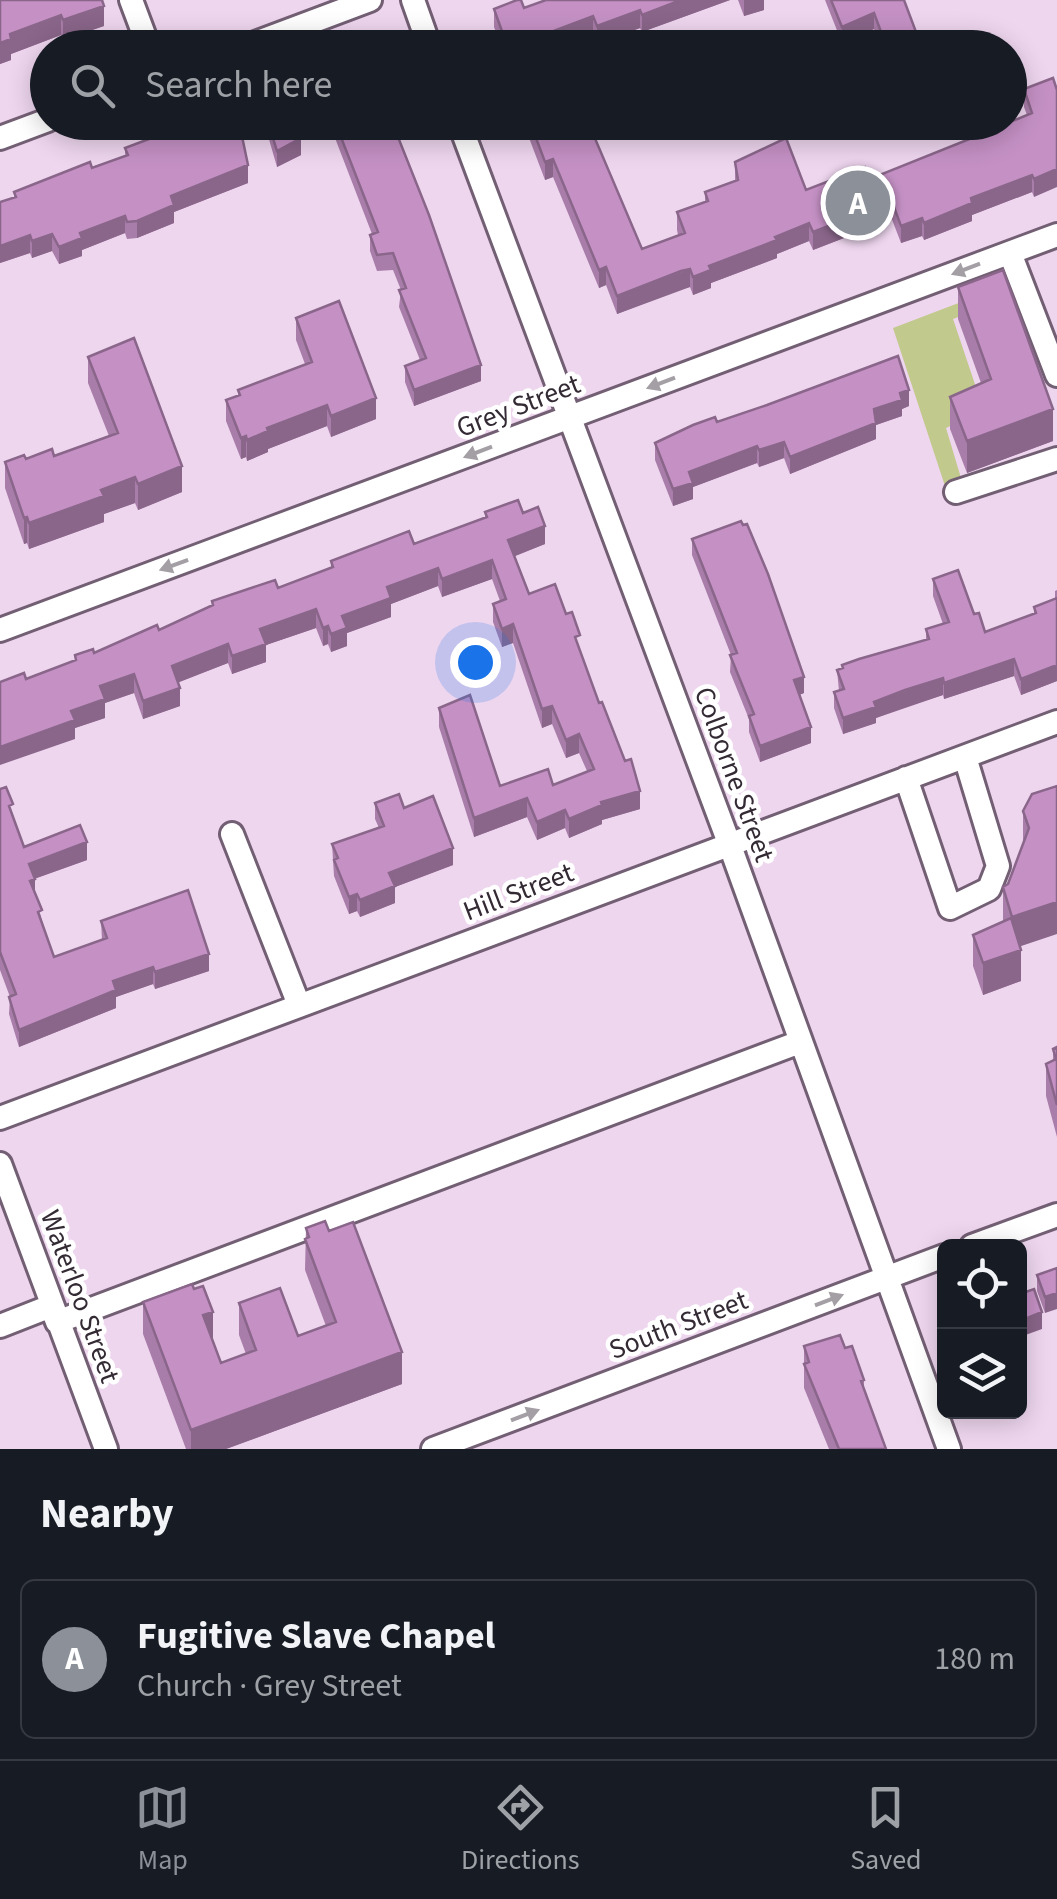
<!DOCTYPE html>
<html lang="en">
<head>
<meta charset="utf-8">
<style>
  :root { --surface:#171b24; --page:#242831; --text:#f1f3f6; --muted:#9ea1a6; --line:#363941; --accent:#8c9099 }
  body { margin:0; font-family:"Source Sans 3",sans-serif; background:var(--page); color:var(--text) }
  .controls { position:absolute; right:30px; bottom:30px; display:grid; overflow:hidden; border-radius:15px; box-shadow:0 5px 25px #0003 }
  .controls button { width:90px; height:90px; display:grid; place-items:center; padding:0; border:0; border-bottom:2px solid var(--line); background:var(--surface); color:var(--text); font:50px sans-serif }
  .you { position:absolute; left:475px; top:662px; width:35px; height:35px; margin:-25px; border:8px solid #fff; border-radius:50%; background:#1a73e8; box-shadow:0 0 0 15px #1a73e833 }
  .badge { display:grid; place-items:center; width:65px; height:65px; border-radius:50%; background:var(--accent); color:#fff; font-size:32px; font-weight:700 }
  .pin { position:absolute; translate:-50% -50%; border:5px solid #fff; box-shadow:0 2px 10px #0006 }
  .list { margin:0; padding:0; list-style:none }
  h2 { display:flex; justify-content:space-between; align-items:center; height:130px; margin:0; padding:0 40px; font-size:42px }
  h2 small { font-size:32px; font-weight:400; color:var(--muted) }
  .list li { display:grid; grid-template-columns:65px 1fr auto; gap:30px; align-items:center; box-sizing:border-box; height:160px; margin:0 20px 20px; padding:0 20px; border:2px solid var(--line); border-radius:15px }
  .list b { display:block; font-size:38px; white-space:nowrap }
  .list p { margin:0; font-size:32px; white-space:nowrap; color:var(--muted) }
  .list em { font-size:32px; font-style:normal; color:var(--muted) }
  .icon { flex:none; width:55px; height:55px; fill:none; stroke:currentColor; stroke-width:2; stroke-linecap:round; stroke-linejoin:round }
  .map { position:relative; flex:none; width:1057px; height:1449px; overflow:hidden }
  .search { position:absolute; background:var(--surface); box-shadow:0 5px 25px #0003; left:30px; right:30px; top:30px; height:110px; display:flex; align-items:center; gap:25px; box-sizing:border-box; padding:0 35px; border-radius:55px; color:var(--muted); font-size:38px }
  .sheet { height:310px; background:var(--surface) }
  nav { display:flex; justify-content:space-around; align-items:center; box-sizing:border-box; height:140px; border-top:2px solid var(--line); background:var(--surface); font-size:28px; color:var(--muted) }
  nav a { display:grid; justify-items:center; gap:5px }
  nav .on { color:var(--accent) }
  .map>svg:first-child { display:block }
  .green { fill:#c2c98c }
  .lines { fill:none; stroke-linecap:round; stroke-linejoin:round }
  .minor-casing { stroke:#735f74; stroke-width:28 }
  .minor { stroke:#fff; stroke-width:22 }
  .wall { fill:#a97da9 }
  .shaded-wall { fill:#8a668a }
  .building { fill:#c591c5; stroke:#8a668a; stroke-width:2.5 }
  .oneway { fill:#a39fa4 }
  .labels { text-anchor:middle; stroke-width:9; stroke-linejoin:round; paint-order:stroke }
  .street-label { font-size:28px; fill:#332a34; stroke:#fff }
</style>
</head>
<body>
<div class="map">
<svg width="1057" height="1449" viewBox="0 0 1057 1449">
  <rect width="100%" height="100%" fill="#eed6ef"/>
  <path class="green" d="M1011 283 1016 295 953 319 984 411 946 428 961 478 945 486 893 328Z"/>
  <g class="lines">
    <defs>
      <path id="minor" d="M131 0 149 48
        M413 0 430 48
        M242 48 370 0
        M459 122 729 843 949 1449
        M0 138 48 120
        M1010 253 1057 375
        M956 492 1057 459
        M0 630 1057 235
        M906 778 950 908 989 889 998 866 965 757
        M232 834 299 1005
        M0 1118 1057 722
        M0 1164 106 1449
        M972 1246 1057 1215
        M0 1326 51 1306 57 1322 800 1042
        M433 1449 944 1256"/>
    </defs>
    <use href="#minor" class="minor-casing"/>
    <use href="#minor" class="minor"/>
  </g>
  <path class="wall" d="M0 0 104 26 63 40 61 35 11 54V60L0 64Z
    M546 0H730L642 32 640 28 597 44 593 34 558 48H502L494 27V9L524 8Z
    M738 0H764V10L744 16Z
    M825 0H904L922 48H881L874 29 842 43Z
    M1053 78 1034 197 1032 192 972 215V221L924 240 922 236 901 243 888 209 844 224V238L813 250 809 241 777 254V258L711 283V288L693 295 690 287 681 289 617 314 606 285 599 288 553 177 545 180 523 122H588L642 249 678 235 677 230V212L705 202V192L735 181V162L806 190 870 179 971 139 970 122H1000L1001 124 1027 115 1024 107V89Z
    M264 122H296L301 155 277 167Z
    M335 122 481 381 414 406 405 382V366L420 360 399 307 401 290 393 270 377 271 370 251V235L372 234 335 138Z
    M125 148 248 183 174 212V223L137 238 127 239 125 233 82 250V256L59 264 52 251 32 258 30 253 0 263V202L14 197V192L125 156Z
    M958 287 1053 441 967 473 950 429V397L981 383 958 319Z
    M296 318 376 419 331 437 327 426 268 449V452L247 461 246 457 241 459 226 421V400L238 395V390L305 364 296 340Z
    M88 357 182 492 138 510 135 503 104 514V522L29 549 27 543 24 544 5 488V462L54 456 109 436 88 383Z
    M909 406 902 409V416L876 425V439L790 474 784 458 759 467 757 463 693 487V499L673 506 655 460V443L717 422Z
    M485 512 523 513 545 544 514 556 529 594 580 650 599 703 640 809 602 820V824L569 838 565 828 537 840 527 817 474 837 439 727V708L500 786 553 785 587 771 579 753 566 758 552 724 542 728 513 643 502 647 493 622V604L500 601 492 579 442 597 438 586 391 604V617L347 633V646L331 652 328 644 323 646 316 628 266 645V662L232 674 228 663 178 682 180 706 143 719 134 693 105 703V718L75 728V739L26 679 75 661V655L94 653 159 630 212 606V601L278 588 331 568V561L414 544 485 517Z
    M692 539 804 693 799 695 811 743 760 762 749 732V719L730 672 731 655 692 555Z
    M933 579 974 614 985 632 1034 614V607L1055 599V591L1057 590V681L1021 695 1014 676 944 699 943 695 905 707 876 718V723L843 734 834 708V692L839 691 837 670 842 669V665L926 640V629L943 624 933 596Z
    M0 789 24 847 87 860 34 879 35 892 42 922 54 957 102 940 101 921 209 971 155 989 153 984 116 997V1008L19 1047 9 1014 10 997 0 970Z
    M1032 794 1020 946 1021 981 983 995 973 966V935L1003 921V887L1008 884 1023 844V811Z
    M375 803 404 808 453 865 395 887V903L360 917 357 911 349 914 334 876 332 844 379 828 375 819Z
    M1057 1047V1137L1046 1096V1064L1053 1061V1049Z
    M306 1228 402 1384 226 1449H186L143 1334V1302L213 1340 221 1363 246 1354 239 1335V1303L298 1336 326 1326 305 1270Z
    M1057 1268 1045 1313 1037 1291V1275Z
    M804 1346 845 1348 864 1380V1389L886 1449H829L804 1388Z"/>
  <path class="shaded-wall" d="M681 0H730L642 32V15Z
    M744 0H764V10L744 16Z
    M104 6V26L63 40V20Z
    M640 10V28L597 44V26Z
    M874 13V29L842 43V27Z
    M61 15V35L11 54V60L0 64V43L10 34Z
    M593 16V34L558 48H535V38Z
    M301 138V155L277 167V151Z
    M553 159V177L545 180V162Z
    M248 165V183L174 212V223L137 238V221L171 196Z
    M1057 169V187L1034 197V179Z
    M1032 175V192L972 215V221L924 240V223L971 198Z
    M888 191V209L844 224V238L813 250V232L840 208Z
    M125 216V233L82 250V256L59 264V247L80 233Z
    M922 218V236L901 243V226Z
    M809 223V241L777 254V258L711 283V288L693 295V277L709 266Z
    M52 234V251L32 258V241Z
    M30 235V253L0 263V246Z
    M606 267V285L599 288V270Z
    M690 269V287L617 314V296Z
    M481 365V381L414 406V390Z
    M909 390V406L902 409V416L876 425V439L790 474V457L900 393Z
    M376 398V419L331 437V416Z
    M327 405V426L268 449V452L247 461V440L267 428Z
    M1053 409V441L967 473V441Z
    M246 436V457L241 459V438Z
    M784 442V458L759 467V450Z
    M757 446V463L693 487V499L673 506V489L689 472Z
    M182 466V492L138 510V484Z
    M135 477V503L104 514V522L29 549V523L101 490Z
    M27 517V543L24 544V518Z
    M545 526V544L508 559V540Z
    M492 560V579L442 597V579Z
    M438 568V586L391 604V617L347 633V646L331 652V634L342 616 387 587Z
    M316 609V628L266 645V662L232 674V656L260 629Z
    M513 624V643L502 647V629Z
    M328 626V644L323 646V628Z
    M228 644V663L172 685V666Z
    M1014 659V676L944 699V683Z
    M1057 665V681L1021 695V679Z
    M134 674V693L105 703V718L75 728V739L0 765V747L71 711 100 686Z
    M804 677V693L794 697V680Z
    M943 678V695L876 718V723L843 734V718L874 702Z
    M180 688V706L143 719V701Z
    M552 706V724L542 728V709Z
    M811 727V743L760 762V746Z
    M579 734V753L566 758V740Z
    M640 791V809L602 820V824L569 838V819L601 802Z
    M527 798V817L474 837V818Z
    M565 810V828L537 840V822Z
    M87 842V860L31 880 35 879V897L30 898 29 864Z
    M453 848V865L395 887V903L360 917V900L389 873Z
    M357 894V911L349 914V897Z
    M1057 902V934L1012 949V917Z
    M1021 950V981L983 995V963Z
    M209 954V971L155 989V972Z
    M153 967V984L116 997V1008L19 1047V1030L113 981Z
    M1057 1293V1309L1045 1313V1297Z
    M213 1312V1343L203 1315Z
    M1042 1312V1329L1020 1337V1321Z
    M402 1352V1384L226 1449H191V1430Z"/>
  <path class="building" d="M0 0H102L104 6 63 20 61 15 10 34 11 39 0 43Z
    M517 0H521L524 8 546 0H681L642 15 640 10 597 26 593 16 535 38 538 48H508L494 9Z
    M831 0H904L922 48H887L874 13 842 27Z
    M1053 78 1057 90V169L1034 179 1032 175 971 198 972 203 924 223 922 218 901 226 888 191 840 208 844 220 813 232 809 223 775 237 777 240 709 266 711 270 693 277 690 269 681 271 617 296 606 267 599 270 553 159 545 162 530 122H588L642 249 685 233 677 212 708 201 705 192 738 180 735 162 786 138 806 190 865 167 870 179 977 136 971 122H1000L1001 124 1010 122 1032 113 1024 89Z
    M194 122H239L248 165 171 196 174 205 137 221 127 222 125 216 80 233 82 238 59 247 52 234 32 241 30 235 0 246V202L16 197 14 192 90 162 92 168 128 155 125 148Z
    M268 122H296L301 138 277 151Z
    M335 122H392L429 215 481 365 414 390 405 366 426 358 399 290 406 288 393 253 377 255 370 235 378 232Z
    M1003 270 1053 409 967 441 950 397 991 379 958 287Z
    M339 301 376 398 331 416 327 405 267 428 268 431 247 440 246 436 241 438 226 400 240 395 238 390 312 362 296 318Z
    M134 338 182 466 138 484 135 477 101 490 104 496 29 523 27 517 24 518 5 462 24 455 26 459 52 449 54 456 118 433 88 357Z
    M898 356 909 390 900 393 902 400 874 409 876 423 790 457 784 442 759 450 757 446 689 472 693 483 673 489 655 443 693 425 715 417 717 422 767 405Z
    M518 500 523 513 538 507 545 526 508 540 529 594 555 584 566 614 572 612 580 635 575 637 599 703 602 702 625 761 631 759 640 791 601 802 602 805 569 819 565 810 537 822 527 798 474 818 439 708 470 695 500 786 548 769 553 785 594 769 579 734 566 740 552 706 542 709 513 624 502 629 493 604 506 599 492 560 442 579 438 568 387 587 391 598 342 616 347 628 331 634 328 626 323 628 316 609 260 629 266 644 232 656 228 644 172 666 180 688 143 701 134 674 100 686 105 699 71 711 75 720 0 747V682L24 673 26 679 76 660 75 655 93 649 94 653 157 625 159 630 213 605 212 601 275 580 278 588 333 567 331 561 409 531 414 544 487 517 485 512Z
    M741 521 743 525 747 524 768 574 804 677 794 680 811 727 760 746 749 716 754 714 730 655 737 653 692 539Z
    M958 570 974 614 979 613 985 632 1036 613 1034 607 1057 598V665L1021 679 1014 659 944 683 943 678 905 690 874 702 876 707 843 718 834 692 844 689 837 670 843 668 842 665 859 659 929 639 926 629 949 622 933 579Z
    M1057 786V902L1012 917 1003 887 1008 884 1029 828 1023 811 1032 794Z
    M6 787 13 804 9 806 24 847 80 825 87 842 29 864 35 879 30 881 42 910 38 912 54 957 107 938 101 921 188 890 209 954 155 972 153 967 113 981 116 990 19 1030 9 997 16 994 0 952V789Z
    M399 794 404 808 433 796 453 848 389 873 395 886 360 900 357 894 349 897 334 860 338 858 332 844 384 826 375 803Z
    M1011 918 1021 950 983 963 973 935Z
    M1057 1047V1105L1046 1064 1056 1059 1053 1049Z
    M325 1221 329 1231 353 1222 402 1352 191 1430 143 1302 192 1284 194 1289 203 1286 213 1312 203 1315 221 1363 256 1350 239 1303 280 1288 298 1336 336 1322 305 1239 309 1237 306 1228Z
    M1057 1268V1293L1045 1297 1037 1275Z
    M1034 1289 1042 1312 1020 1321V1294Z
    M840 1335 845 1348 852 1346 864 1380 861 1381 886 1449H839L804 1364 809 1362 804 1346Z"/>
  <defs><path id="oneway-solid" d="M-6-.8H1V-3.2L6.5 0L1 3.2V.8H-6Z" transform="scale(2.5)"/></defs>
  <g class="oneway">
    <use href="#oneway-solid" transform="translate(966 269) rotate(159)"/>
    <use href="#oneway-solid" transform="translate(661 383) rotate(159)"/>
    <use href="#oneway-solid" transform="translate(478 452) rotate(159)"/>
    <use href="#oneway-solid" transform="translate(174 565) rotate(160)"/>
    <use href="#oneway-solid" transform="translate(829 1300) rotate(-21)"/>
    <use href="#oneway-solid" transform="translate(525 1415) rotate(-21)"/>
  </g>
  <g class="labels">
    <g class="street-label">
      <text transform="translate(518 405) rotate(-21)" y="10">Grey Street</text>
      <text transform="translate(735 774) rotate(70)" y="10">Colborne Street</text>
      <text transform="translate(518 891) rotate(-21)" y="10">Hill Street</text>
      <text transform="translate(81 1296) rotate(70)" y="10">Waterloo Street</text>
      <text transform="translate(678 1324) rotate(-21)" y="10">South Street</text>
    </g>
  </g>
</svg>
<div class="controls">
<button><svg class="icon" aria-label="locate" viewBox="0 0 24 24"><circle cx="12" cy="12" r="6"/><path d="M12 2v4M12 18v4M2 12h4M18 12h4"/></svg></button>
<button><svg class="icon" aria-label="layers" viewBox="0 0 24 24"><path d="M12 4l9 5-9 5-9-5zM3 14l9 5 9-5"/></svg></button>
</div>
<div class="you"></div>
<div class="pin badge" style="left:858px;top:203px">A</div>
<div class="search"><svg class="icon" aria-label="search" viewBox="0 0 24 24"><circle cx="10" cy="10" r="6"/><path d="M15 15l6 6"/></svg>Search here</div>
</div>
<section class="sheet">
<h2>Nearby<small></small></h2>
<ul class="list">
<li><span class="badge">A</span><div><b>Fugitive Slave Chapel</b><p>Church · Grey Street</p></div><em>180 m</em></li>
</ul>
</section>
<nav>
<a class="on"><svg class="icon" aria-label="map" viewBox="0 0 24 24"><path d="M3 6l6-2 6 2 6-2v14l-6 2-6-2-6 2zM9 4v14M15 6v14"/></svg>Map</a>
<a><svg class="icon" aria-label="directions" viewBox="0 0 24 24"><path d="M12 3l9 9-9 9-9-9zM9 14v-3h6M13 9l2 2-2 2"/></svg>Directions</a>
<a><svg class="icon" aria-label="saved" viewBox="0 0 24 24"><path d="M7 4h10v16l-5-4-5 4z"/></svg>Saved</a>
</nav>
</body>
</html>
